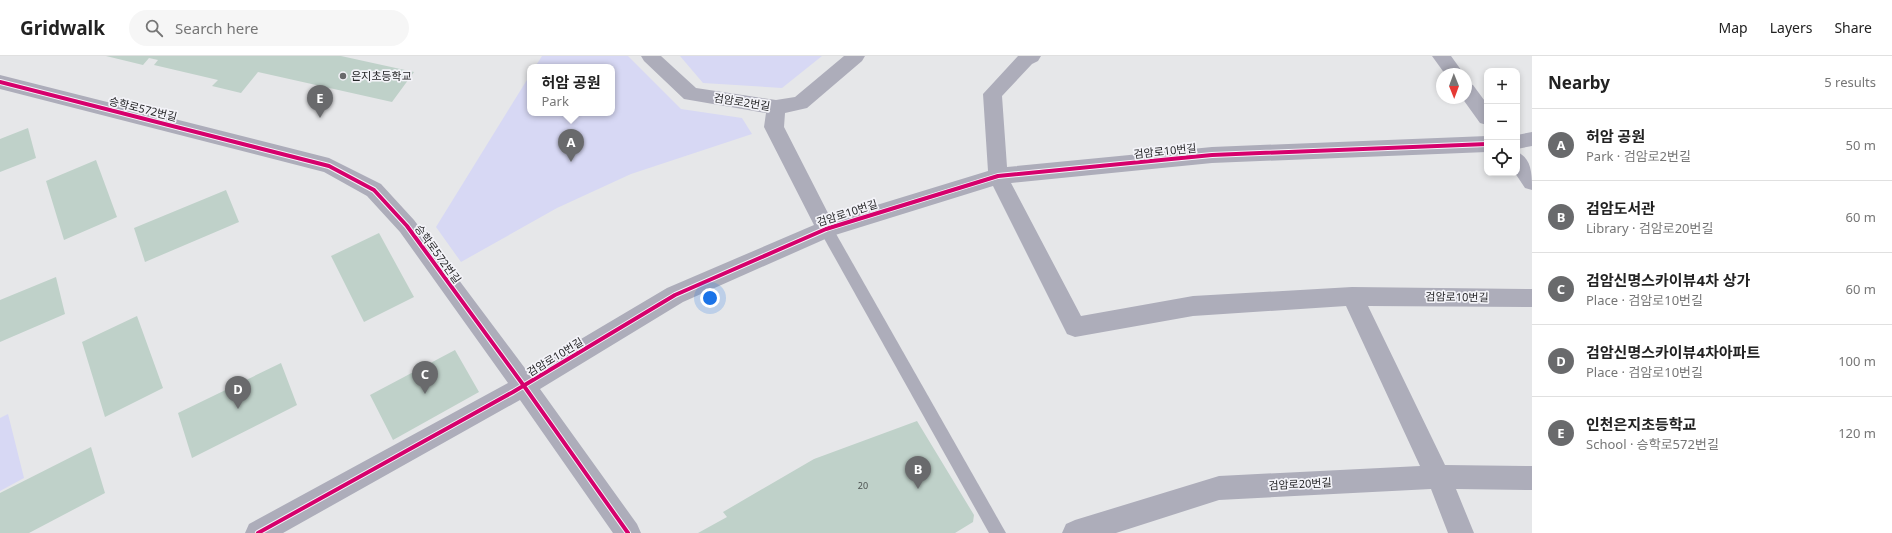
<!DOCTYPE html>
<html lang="en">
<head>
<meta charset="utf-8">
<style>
  :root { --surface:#fff; --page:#f6f6f6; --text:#222; --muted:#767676; --line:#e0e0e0; --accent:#696a6c }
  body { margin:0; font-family:"Noto Sans","Noto Sans KR",sans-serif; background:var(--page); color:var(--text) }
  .controls { position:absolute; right:12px; top:12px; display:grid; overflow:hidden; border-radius:8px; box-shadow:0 2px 6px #0003 }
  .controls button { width:36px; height:36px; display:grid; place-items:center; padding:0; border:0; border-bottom:1px solid var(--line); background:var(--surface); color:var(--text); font:20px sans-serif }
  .compass { position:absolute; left:1436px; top:12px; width:36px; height:36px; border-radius:50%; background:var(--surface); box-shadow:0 2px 6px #0003; rotate:179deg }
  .you { position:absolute; left:710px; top:242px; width:14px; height:14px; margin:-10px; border:3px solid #fff; border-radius:50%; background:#1a73e8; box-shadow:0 0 0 6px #1a73e833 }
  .badge { display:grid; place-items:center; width:26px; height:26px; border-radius:50%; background:var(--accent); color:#fff; font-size:13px; font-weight:700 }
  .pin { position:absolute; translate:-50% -33px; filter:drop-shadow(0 1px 2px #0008) }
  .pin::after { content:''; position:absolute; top:21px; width:14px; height:12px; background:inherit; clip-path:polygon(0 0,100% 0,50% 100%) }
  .popup { position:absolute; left:527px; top:8px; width:88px; height:52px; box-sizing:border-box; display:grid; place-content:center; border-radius:8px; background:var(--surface); filter:drop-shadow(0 1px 3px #0005); font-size:13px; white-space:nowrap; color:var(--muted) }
  .popup b { font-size:15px; color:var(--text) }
  .popup::after { content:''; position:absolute; left:50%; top:100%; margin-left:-8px; border:8px solid transparent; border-top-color:var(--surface) }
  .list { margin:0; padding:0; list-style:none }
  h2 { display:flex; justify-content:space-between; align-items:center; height:52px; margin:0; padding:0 16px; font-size:17px }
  h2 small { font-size:13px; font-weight:400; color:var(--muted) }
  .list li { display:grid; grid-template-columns:26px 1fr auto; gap:12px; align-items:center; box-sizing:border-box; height:72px; padding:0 16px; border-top:1px solid var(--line) }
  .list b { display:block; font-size:15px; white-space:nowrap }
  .list p { margin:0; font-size:13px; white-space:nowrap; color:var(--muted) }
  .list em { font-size:13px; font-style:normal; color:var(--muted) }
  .icon { flex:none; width:22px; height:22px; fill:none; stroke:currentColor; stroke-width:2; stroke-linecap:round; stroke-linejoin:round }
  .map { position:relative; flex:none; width:1532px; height:477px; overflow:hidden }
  header { display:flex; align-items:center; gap:24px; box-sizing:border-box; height:56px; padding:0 20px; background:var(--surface); border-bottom:1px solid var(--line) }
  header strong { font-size:19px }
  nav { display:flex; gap:22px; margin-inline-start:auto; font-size:14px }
  .search { width:280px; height:36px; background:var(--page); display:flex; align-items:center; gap:10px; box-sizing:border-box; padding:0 14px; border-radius:22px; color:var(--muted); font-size:15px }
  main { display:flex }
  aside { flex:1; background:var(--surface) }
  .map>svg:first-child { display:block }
  .green { fill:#d7d8f4 }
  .building { fill:#bfd1c9 }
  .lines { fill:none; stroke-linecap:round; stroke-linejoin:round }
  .service { fill:#adadba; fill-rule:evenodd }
  .minor { fill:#adadba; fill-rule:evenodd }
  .cycleway-casing { stroke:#f3f3f8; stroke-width:6 }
  .cycleway { stroke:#d6006c; stroke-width:4 }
  .poi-dot { fill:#696a6c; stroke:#f3f3f8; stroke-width:1.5 }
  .labels { text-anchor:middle; stroke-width:3.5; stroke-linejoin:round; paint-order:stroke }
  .number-label { font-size:9px; fill:#4c5150 }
  .poi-label { font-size:11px; fill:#262628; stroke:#f3f3f8; text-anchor:start }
  .street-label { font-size:11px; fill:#262628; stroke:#f3f3f8 }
</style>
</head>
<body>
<header>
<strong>Gridwalk</strong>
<div class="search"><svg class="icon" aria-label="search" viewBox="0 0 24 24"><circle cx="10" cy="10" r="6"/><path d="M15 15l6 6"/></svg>Search here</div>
<nav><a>Map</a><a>Layers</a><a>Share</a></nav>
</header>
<main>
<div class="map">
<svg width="1532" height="477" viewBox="0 0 1532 477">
  <rect width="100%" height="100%" fill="#e6e7e9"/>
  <path class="green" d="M542 0H628L681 53 742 62 752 78 631 118 557 152 461 206 436 171 530 19V57H612V11H535Z
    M680 0H822L782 32 703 27Z
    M8 358 24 422 0 435V362Z"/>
  <path class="building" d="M106 0H341L414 16 392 46 258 16 241 37 212 30 218 24 154 9 158 4 149 2 143 9Z
    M28 72 36 102 0 116V83Z
    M96 104 117 161 64 184 46 125Z
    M226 134 239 166 145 206 134 172Z
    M379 177 414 241 364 266 331 200Z
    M56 221 65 258 0 286V244Z
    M137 260 163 332 105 361 82 286Z
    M455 294 479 336 393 384 370 339Z
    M281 307 297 349 192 402 178 357Z
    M917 365 974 459 973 466 955 477H698L727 461 723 456 814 403Z
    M91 391 105 437 29 477H0V437Z"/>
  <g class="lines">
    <path class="service" d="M826 168 831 169 1006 477H989L821 177 819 173 821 169Z"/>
    <path class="minor" d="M641 0H661L696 32 776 44 795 41 844 0H865L862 5 807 52 785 57 784 71 831 163 988 115 983 38 1018 0H1041L1038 5 1032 8 1002 40 1007 111 1212 91 1487 80V96L1212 107 1011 127 1081 260 1193 240 1352 231 1532 233V251L1368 250 1445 409 1532 410V434L1456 433 1474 477H1448L1431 433 1219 444 1116 477H1062L1066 468 1075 464 1219 420 1420 410 1346 250 1193 260 1075 281 1067 278 993 130 832 180 683 246 540 333 637 468 641 477H613L520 344 283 477H245L249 468 508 327 400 176 367 140 324 116 0 33V19L329 102 381 128 414 164 527 315 667 232 814 169 764 71 766 57 684 43 644 5Z
      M1432 0H1451L1464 18H1445Z
      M1466 27 1473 29 1487 48V69L1480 67 1462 42H1466Z
      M1532 76V90L1517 93V79Z
      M1517 96C1532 102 1532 119 1532 134L1525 132 1515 117H1517Z"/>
    <defs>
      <path id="cycleway" d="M0 26 329 110 374 134 407 170 524 330 628 477
        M258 477 513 336 675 239 826 173 998 120 1212 99 1487 88"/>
    </defs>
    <use href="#cycleway" class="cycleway-casing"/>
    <use href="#cycleway" class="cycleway"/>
  </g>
  <circle class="poi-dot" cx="343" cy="20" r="4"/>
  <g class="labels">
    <g class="number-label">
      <text x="863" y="433">20</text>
    </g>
    <g class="poi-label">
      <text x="351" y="24">은지초등학교</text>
    </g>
    <g class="street-label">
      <text transform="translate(742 46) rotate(9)" y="4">검암로2번길</text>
      <text transform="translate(143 53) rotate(14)" y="4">승학로572번길</text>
      <text transform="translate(1165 95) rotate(-6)" y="4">검암로10번길</text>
      <text transform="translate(847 157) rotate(-18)" y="4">검암로10번길</text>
      <text transform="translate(438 198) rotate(54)" y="4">승학로572번길</text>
      <text transform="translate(1457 241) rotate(1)" y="4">검암로10번길</text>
      <text transform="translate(555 301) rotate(-31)" y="4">검암로10번길</text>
      <text transform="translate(1300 428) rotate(-3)" y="4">검암로20번길</text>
    </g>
  </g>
</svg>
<div class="controls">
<button>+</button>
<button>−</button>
<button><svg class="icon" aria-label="locate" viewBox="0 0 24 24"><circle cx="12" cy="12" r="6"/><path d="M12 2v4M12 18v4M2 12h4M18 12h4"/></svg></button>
</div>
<svg class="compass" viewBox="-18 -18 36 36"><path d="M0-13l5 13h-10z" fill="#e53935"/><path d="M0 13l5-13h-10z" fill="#767676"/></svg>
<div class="you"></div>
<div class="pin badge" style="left:571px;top:106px">A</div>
<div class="popup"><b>허암 공원</b>Park</div>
<div class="pin badge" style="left:918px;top:433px">B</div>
<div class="pin badge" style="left:425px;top:338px">C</div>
<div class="pin badge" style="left:238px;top:353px">D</div>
<div class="pin badge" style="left:320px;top:62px">E</div>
</div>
<aside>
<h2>Nearby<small>5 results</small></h2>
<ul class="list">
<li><span class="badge">A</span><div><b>허암 공원</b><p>Park · 검암로2번길</p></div><em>50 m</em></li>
<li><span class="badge">B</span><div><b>검암도서관</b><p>Library · 검암로20번길</p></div><em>60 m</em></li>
<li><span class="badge">C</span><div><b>검암신명스카이뷰4차 상가</b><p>Place · 검암로10번길</p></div><em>60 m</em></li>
<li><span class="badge">D</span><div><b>검암신명스카이뷰4차아파트</b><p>Place · 검암로10번길</p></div><em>100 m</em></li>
<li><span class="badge">E</span><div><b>인천은지초등학교</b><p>School · 승학로572번길</p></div><em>120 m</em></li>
</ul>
</aside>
</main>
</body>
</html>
